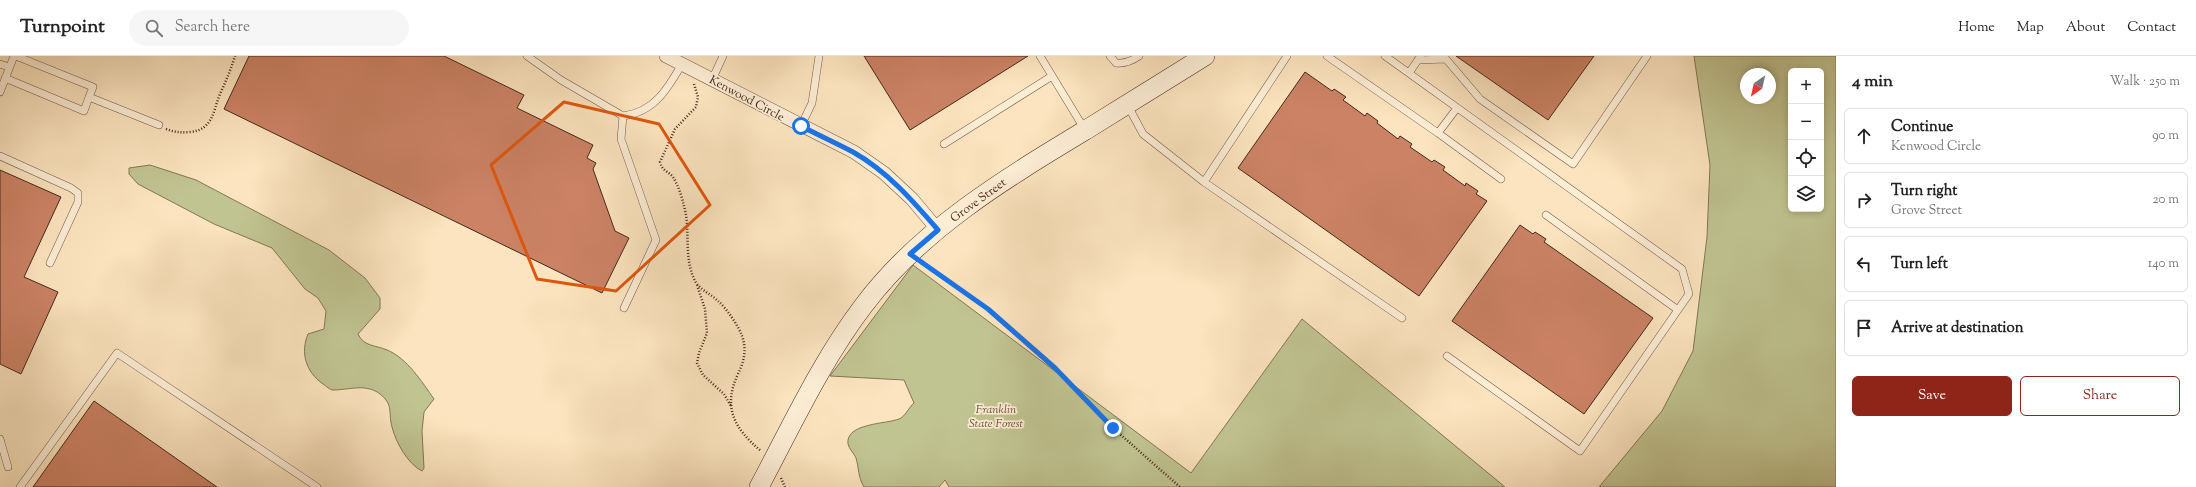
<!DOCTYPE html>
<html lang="en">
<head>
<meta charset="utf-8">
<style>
  :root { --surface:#fff; --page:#f6f6f6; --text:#222; --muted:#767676; --line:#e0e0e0; --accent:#8f2418 }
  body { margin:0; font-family:"Sorts Mill Goudy",serif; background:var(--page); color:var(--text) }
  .controls { position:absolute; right:12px; top:12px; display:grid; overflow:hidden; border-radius:6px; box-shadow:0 2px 6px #0003 }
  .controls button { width:36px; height:36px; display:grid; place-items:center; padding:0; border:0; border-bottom:1px solid var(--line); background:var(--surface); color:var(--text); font:20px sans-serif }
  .compass { position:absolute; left:1740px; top:12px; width:36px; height:36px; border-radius:50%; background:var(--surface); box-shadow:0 2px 6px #0003; rotate:214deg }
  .stop { position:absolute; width:12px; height:12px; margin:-9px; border:3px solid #1a73e8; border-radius:50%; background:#fff }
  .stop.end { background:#1a73e8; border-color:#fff; box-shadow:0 1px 4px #0008 }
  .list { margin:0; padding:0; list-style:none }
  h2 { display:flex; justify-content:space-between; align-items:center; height:52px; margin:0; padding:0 16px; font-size:17px }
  h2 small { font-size:13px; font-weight:400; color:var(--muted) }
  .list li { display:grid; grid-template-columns:26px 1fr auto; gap:12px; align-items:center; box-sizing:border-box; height:56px; margin:0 8px 8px; padding:0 8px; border:1px solid var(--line); border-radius:6px }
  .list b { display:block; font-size:15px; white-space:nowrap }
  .list p { margin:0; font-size:13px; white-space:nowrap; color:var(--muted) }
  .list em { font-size:13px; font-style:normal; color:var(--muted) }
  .actions { display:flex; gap:8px; padding:12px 16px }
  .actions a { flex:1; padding:9px 0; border:1px solid var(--accent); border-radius:6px; text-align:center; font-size:14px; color:var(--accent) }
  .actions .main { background:var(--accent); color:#fff }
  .icon { flex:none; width:22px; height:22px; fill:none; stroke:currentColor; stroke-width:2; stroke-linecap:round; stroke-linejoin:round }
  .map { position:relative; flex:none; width:1836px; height:431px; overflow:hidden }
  header { display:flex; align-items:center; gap:24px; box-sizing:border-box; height:56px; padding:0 20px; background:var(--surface); border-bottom:1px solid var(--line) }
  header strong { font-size:19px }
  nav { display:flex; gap:22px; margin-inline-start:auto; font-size:14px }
  .search { width:280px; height:36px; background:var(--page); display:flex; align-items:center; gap:10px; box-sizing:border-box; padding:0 14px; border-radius:22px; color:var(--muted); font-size:15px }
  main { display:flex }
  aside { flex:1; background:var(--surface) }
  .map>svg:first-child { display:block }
  .green { fill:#c0c491; stroke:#847656; fill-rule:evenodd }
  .building { fill:#cb8265; stroke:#48271a }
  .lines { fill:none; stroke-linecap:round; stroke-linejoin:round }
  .service-casing { stroke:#755643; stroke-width:8 }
  .minor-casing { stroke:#755643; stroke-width:14 }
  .secondary-casing { stroke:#48271a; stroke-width:20 }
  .path { stroke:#48271a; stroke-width:2.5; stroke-dasharray:1 2; stroke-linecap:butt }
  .service { stroke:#fcedd5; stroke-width:7 }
  .minor { stroke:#fcedd5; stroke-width:13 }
  .secondary { stroke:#fcedd5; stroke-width:19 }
  .route { stroke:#1a73e8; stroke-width:5 }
  .marked { fill:none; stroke:#e0560d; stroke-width:3; stroke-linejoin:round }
  .labels { text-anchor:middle; stroke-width:3.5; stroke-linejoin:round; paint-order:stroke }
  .street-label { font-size:12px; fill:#48271a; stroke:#fcedd5 }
  .park-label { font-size:12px; font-style:italic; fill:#664e38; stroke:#fcedd5 }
</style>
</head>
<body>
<header>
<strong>Turnpoint</strong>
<div class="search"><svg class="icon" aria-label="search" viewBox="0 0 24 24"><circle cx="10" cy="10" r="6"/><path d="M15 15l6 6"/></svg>Search here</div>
<nav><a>Home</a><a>Map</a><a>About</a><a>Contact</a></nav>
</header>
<main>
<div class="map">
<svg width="1836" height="431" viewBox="0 0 1836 431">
  <rect width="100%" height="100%" fill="#fbe4bf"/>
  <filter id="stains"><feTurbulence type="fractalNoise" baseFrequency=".005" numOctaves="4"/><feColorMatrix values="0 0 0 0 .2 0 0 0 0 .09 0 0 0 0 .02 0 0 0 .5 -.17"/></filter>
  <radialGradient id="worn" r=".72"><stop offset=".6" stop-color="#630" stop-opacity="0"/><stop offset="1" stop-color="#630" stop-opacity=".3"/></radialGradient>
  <path class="green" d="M1694 0H1836V431H1599L1662 355 1693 295 1707 181 1710 109ZM1791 15H1821V153H1791ZM1746 18H1770V42H1746Z
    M150 109 196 124 329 194 365 222 380 242V253L358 278C364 291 376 289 387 294 407 302 422 326 434 343L424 356 422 375 424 412 422 415C408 408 396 387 392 371 388 357 394 349 380 338 366 327 349 334 333 334 330 334 326 330 323 328 306 316 300 297 308 278L324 273 326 255 318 242 305 233 272 192 214 168 138 128 129 118V112Z
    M913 209 1191 417 1302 263 1505 431H949L945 424 939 431H864C858 421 859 412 856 402 854 397 849 393 848 388 845 367 887 368 899 363 905 361 909 351 914 347L904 324 830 320Z"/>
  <path class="building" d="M249 0H444L524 39 517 52 593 89 587 102 596 107 593 113 615 175 629 182 602 237 224 53Z
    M864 0H1028L910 74Z
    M1456 0H1594L1548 64Z
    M1305 16 1332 35 1334 33 1346 41 1343 44 1365 60 1367 57 1378 65 1377 67 1398 83 1400 80 1412 88 1410 91 1432 106 1434 104 1445 111 1443 114 1465 130 1466 127 1478 135 1476 138 1487 145 1419 240 1238 112Z
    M0 114 61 141 24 221 58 236 21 318 0 308Z
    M1520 169 1533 178 1535 176 1546 183 1544 186 1653 262 1584 358 1452 265Z
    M94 345 217 431H33Z"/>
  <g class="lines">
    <defs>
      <path id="service" d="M16 0 93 31 89 41 159 69
        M527 0 561 24 623 60C654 56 667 34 682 8
        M1040 0 1085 74
        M1110 0 1116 7C1125 8 1132 5 1139 0
        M1287 0 1204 126 1402 262
        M1327 0 1438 77 1457 52
        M1385 0 1682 213 1689 238 1580 395 1447 300
        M1418 4 1446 3 1480 43 1573 108 1647 0
        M0 8 9 11
        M1409 17 1420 1
        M5 22 84 55 89 41
        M712 24 723 0
        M0 36 14 0
        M1127 48 1143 78 1204 126
        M623 60 621 83 656 184 624 252
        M801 70 812 47 819 0
        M1438 77 1501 123
        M944 88 1052 20
        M0 100 71 132 78 137V146L50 207
        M1546 159 1678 254
        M0 383 8 411
        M20 431 117 297 317 431"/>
      <path id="minor" d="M666 0 854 96 884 117 912 143 938 174"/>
      <path id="secondary" d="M759 431C792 369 822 304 864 249 922 172 1008 121 1089 72 1128 48 1166 24 1205 0"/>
    </defs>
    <use href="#service" class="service-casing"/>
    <use href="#minor" class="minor-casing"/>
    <use href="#secondary" class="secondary-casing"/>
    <path class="path" d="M694 28 698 41 696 51 675 73 660 106C662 115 668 115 673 121 678 129 682 141 684 150 691 174 683 201 695 225 700 234 711 238 718 245 727 253 738 269 742 280 747 293 744 306 738 318 722 352 735 373 761 395
      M166 73C174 76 181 77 190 76 213 74 213 55 220 38 226 25 231 13 235 0
      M921 207 988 253 1055 312 1113 372 1180 431
      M697 229 705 253 707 277 699 297 697 307 703 319 724 338 731 350
      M781 422 785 431"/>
    <use href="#service" class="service"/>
    <use href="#minor" class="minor"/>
    <use href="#secondary" class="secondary"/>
  </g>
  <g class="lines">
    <path class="route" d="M801 70C818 79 836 87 853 96 887 115 913 145 938 174L910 198 988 253 1055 312 1113 372"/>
  </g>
  <path class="marked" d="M564 46 659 68 710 149 616 235 537 223 491 109Z"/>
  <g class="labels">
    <g class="street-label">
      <text transform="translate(747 42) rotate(28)" y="4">Kenwood Circle</text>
      <text transform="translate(978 144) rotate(-36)" y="4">Grove Street</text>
    </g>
    <g class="park-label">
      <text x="996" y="357">Franklin<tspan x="996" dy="14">State Forest</tspan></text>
    </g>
  </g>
  <rect width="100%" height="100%" filter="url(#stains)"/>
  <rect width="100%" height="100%" fill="url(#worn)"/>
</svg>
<div class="controls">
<button>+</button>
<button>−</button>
<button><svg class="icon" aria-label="locate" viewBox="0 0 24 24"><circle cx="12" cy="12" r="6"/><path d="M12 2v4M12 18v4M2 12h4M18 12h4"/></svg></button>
<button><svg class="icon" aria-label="layers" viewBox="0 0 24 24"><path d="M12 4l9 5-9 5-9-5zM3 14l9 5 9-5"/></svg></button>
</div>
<svg class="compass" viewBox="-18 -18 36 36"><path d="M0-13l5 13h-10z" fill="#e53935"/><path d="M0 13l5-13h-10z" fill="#767676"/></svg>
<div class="stop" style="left:801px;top:70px"></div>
<div class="stop end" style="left:1113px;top:372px"></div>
</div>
<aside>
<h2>4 min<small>Walk · 250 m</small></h2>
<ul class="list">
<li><svg class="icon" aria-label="ahead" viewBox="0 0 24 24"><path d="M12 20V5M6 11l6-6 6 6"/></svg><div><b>Continue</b><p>Kenwood Circle</p></div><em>90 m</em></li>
<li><svg class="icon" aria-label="right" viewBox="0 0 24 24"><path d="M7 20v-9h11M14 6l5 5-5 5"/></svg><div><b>Turn right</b><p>Grove Street</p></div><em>20 m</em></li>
<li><svg class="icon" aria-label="left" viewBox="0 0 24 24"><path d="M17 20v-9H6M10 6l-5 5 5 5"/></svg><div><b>Turn left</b></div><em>140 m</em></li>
<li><svg class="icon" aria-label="arrive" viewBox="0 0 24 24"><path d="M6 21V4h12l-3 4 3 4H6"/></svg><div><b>Arrive at destination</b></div></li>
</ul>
<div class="actions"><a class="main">Save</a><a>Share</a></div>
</aside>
</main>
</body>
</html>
